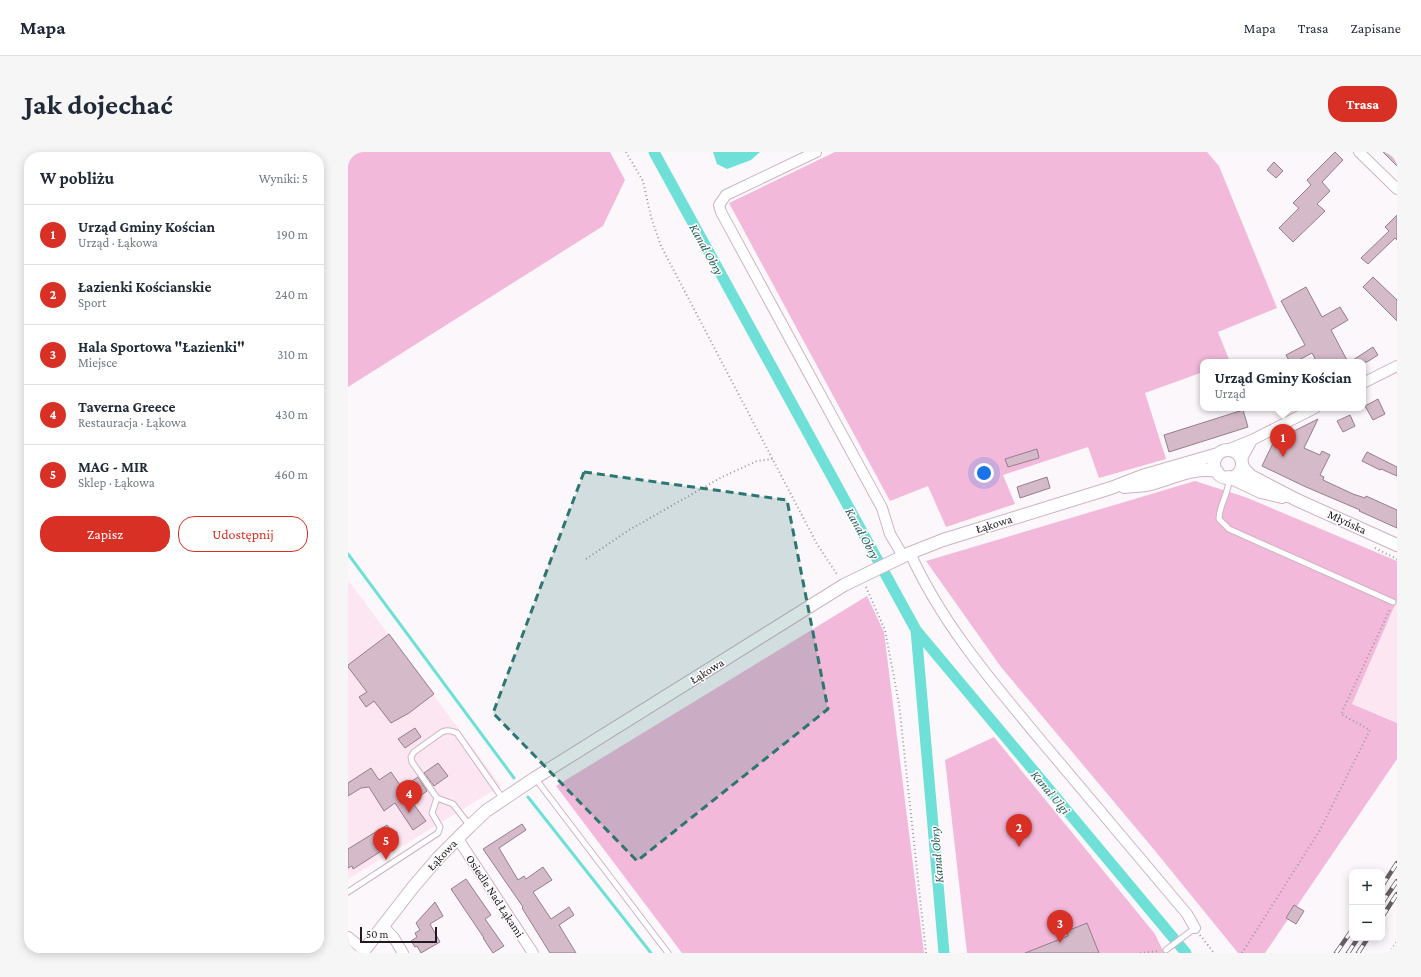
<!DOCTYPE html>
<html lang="pl">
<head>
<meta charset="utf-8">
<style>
  :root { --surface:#fff; --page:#f6f6f7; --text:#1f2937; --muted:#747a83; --line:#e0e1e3; --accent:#d93025 }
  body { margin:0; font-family:"Crimson Pro",serif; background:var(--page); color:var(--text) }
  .controls { position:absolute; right:12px; bottom:12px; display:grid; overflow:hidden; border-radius:8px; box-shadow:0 2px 10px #0003 }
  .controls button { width:36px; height:36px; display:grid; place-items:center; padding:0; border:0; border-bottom:1px solid var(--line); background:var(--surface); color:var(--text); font:20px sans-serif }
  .scale { position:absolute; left:12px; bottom:10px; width:77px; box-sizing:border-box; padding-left:4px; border:2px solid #23191e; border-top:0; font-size:11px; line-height:14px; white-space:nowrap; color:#23191e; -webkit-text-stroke:3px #fff; paint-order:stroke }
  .you { position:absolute; left:636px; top:321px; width:14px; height:14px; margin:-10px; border:3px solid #fff; border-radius:50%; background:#1a73e8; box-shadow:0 0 0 6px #1a73e833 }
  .badge { display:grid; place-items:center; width:26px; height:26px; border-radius:50%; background:var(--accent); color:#fff; font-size:13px; font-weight:700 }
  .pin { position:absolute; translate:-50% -33px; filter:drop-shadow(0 1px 2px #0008) }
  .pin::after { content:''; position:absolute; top:21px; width:14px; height:12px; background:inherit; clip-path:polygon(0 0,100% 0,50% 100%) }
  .popup { position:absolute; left:852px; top:207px; width:166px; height:52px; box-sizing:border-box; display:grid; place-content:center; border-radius:8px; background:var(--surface); filter:drop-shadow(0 1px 3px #0005); font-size:13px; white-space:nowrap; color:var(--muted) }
  .popup b { font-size:15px; color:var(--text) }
  .popup::after { content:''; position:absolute; left:50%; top:100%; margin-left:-8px; border:8px solid transparent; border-top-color:var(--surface) }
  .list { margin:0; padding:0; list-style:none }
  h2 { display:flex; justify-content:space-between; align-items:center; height:52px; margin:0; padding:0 16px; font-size:17px }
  h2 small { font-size:13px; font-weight:400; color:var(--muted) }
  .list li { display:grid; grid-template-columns:26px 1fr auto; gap:12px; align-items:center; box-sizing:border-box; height:60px; padding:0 16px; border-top:1px solid var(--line) }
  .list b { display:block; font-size:15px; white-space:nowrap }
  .list p { margin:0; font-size:13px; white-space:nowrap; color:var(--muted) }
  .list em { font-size:13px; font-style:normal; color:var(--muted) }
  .actions { display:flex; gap:8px; padding:12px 16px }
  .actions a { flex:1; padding:9px 0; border:1px solid var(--accent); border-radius:16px; text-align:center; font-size:14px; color:var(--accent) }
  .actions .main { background:var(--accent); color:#fff }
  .map { position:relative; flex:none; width:1049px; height:801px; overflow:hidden; border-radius:16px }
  header { display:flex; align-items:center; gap:24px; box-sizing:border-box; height:56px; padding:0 20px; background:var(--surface); border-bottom:1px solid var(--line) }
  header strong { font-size:19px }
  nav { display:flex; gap:22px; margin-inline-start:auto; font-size:14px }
  .intro { display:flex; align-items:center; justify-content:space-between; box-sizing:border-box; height:96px; padding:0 24px }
  h1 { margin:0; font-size:28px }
  .button { padding:10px 18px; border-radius:16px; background:var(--accent); color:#fff; font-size:14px; font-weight:700 }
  main { display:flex; gap:24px; padding:0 24px }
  aside { flex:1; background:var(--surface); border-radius:16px; box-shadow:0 2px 10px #0003 }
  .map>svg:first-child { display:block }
  .built { fill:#fbe6f2 }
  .green { fill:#f2b9da }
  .water { fill:#6ee0d8 }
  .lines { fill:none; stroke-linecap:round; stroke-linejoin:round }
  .stream { stroke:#6ee0d8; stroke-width:3 }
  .canal { stroke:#6ee0d8; stroke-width:11 }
  .building { fill:#d5bac9; stroke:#977d8c }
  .service-casing { stroke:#ceb3c2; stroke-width:7 }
  .minor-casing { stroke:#ceb3c2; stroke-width:12 }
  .tertiary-casing { stroke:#ceb3c2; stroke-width:14 }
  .path { stroke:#a0999d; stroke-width:2; stroke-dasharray:1 3; stroke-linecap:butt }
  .service { stroke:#fff; stroke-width:5 }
  .minor { stroke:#fff; stroke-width:10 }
  .tertiary { stroke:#fff; stroke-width:12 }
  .rail-casing { stroke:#685f64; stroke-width:4.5 }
  .rail { stroke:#fff; stroke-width:3; stroke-dasharray:9; stroke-linecap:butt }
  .marked { fill:#2d7671; fill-opacity:0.2; stroke:#2d7671; stroke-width:3; stroke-dasharray:8 5; stroke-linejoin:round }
  .labels { text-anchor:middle; stroke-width:3; stroke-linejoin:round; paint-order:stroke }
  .street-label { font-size:12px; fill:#23191e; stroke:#fff }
  .water-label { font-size:13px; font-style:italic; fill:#2c5e5a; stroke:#fff }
</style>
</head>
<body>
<header>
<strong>Mapa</strong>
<nav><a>Mapa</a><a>Trasa</a><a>Zapisane</a></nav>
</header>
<div class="intro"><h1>Jak dojechać</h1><a class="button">Trasa</a></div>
<main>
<aside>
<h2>W pobliżu<small>Wyniki: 5</small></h2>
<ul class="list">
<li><span class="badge">1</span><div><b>Urząd Gminy Kościan</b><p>Urząd · Łąkowa</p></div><em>190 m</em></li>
<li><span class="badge">2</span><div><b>Łazienki Kościanskie</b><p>Sport</p></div><em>240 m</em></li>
<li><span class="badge">3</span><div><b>Hala Sportowa &quot;Łazienki&quot;</b><p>Miejsce</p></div><em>310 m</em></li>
<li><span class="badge">4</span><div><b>Taverna Greece</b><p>Restauracja · Łąkowa</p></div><em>430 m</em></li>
<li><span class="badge">5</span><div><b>MAG - MIR</b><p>Sklep · Łąkowa</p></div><em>460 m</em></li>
</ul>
<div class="actions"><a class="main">Zapisz</a><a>Udostępnij</a></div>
</aside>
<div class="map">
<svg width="1049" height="801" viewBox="0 0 1049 801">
  <rect width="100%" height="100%" fill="#fcf7fa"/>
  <path class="built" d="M0 428 153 634 0 727Z
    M1049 448V571L1004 552Z"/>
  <path class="green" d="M0 0H262L277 28 255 74 0 235Z
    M487 0H859L871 14 929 156 870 180 882 210H855V220L797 241 818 307 751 326 740 295 655 323 667 352 598 375 580 334 542 349 381 51Z
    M847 329 897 345 1049 409V448L1004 552 1049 571V607L917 801H890L808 700 653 515 578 409Z
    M519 444 536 480 576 801H334L208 634Z
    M646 585 807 782 816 801H619L597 608Z"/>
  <path class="water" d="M365 0H412L403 8 379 17 369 12Z"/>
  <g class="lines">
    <path class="stream" d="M0 402 166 626
      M180 645 303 801"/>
    <path class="canal" d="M306 0 568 478 596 801
      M568 478 838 801"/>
  </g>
  <path class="building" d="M987 0 995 8 974 30 982 39 969 52 977 59 945 90 931 76 951 56 945 51 963 33 959 28Z
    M1035 0H1049V14Z
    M926 10 935 19 928 26 919 18Z
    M1049 63V88L1047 86 1020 112 1013 106 1041 79 1037 75Z
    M1025 125 1049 148V169L1015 135Z
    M958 135 974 165 992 155 1000 168 983 178 1000 210H969L964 201 947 210H942L938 203 957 193 933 149Z
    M1025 195 1030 203 1019 210H1002Z
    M1030 247 1037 262 1025 268 1017 254Z
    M895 258 900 275 821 300 816 283Z
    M1002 263 1007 274 995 280 989 269Z
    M970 267 956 296 972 303 974 299 982 303 972 323 976 325 975 328 1005 342 1017 346 1018 344 1049 358V376L1011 359 1012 358 958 335 914 314 926 289Z
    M689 297 691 306 660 315 657 307Z
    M1019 300 1049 315V324L1033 317 1032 318 1014 309Z
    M699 325 702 336 672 346 669 335Z
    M41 482 86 542 61 561 43 571 26 549 18 555 11 545 19 540 0 515V513Z
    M67 576 73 585 57 596 50 587Z
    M90 611 100 624 86 634 76 621Z
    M23 616 31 628 43 620 54 636 70 625 79 639 64 650 78 669 65 678 47 651 36 659 21 635 13 636 0 644V631Z
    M174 672 178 678 151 696 170 728 176 724 178 727 195 715 204 728 185 740 203 767 221 755 226 763 211 773 228 801H202L174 756 175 755 135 697Z
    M39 673 43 679 49 680 48 687 49 689 5 717 4 714 0 716V697Z
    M118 727 143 763 137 767 156 794 145 801 135 786H136L103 737Z
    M87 750 95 764 82 772 92 790 73 801 69 794 67 795 63 789 69 785 67 781 72 778 68 771Z
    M946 753 956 759 948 772 938 766Z
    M739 771 751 801H677L720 784 719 779Z"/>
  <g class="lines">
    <defs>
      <path id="service" d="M881 325C882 340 871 352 871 367L881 377 1045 450
        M187 626 320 801
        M122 674 105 652 89 646 64 610 63 605 66 600 94 580C99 578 103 578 109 581L155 647
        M0 740 90 681 92 675 84 661 89 646
        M818 798 847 776"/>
      <path id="minor" d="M468 0 378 43 371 53 373 60 534 356 542 382 555 404
        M1011 0 1049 37
        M1015 231 1049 214
        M879 298 904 288 967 256
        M893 308 904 288
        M562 401C594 472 645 531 695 591 743 648 791 705 839 762L847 776
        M110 687 185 801
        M35 774 46 786 55 801
        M0 785 16 798"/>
      <path id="tertiary" d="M866 312a14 14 0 1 1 28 0a14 14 0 1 1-28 0Z
        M894 313 897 318 903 324 949 348 1049 393
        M881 325 913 340 934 345
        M776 335C783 334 791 334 798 333 821 328 845 314 869 319
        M14 801 66 734 90 706 122 674 138 659 187 626 496 433 562 401 595 388 763 336 794 324 870 302"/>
    </defs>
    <use href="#service" class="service-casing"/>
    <use href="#minor" class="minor-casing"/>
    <use href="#tertiary" class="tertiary-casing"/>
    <path class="path" d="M278 0 295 29 303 65 313 94 469 392 490 424
      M1027 396 1049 407
      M238 407 281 378 374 325 409 309 425 307
      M518 435 537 478 551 552 578 801
      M852 783 866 801
      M792 801 811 799
      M894 801 972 678 1022 578 993 562 1042 457
      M1041 801 1049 789"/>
    <use href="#service" class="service"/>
    <use href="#minor" class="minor"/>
    <use href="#tertiary" class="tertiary"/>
    <defs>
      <path id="rail" d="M1034 734 1049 711
        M1034 751 1049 729
        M1034 765 1049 742
        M988 801 1004 778
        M1000 801 1010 786
        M1010 801 1020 786"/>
    </defs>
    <use href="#rail" class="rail-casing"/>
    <use href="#rail" class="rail"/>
  </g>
  <path class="marked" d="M236 320 439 348 480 557 289 709 145 561Z"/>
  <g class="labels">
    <g class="street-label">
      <text transform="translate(999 370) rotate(25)" y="4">Młyńska</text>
      <text transform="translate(646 372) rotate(-17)" y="4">Łąkowa</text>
      <text transform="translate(359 519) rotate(-32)" y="4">Łąkowa</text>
      <text transform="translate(94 703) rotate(-47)" y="4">Łąkowa</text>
      <text transform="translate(147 744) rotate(57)" y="4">Osiedle Nad Łąkami</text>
    </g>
    <g class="water-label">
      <text transform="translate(359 97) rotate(61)" y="5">Kanał Obry</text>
      <text transform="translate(515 381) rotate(61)" y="5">Kanał Obry</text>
      <text transform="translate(703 640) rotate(50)" y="5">Kanał Ulgi</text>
      <text transform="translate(588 703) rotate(-95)" y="5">Kanał Obry</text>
    </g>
  </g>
</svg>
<div class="controls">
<button>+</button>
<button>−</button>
</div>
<div class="scale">50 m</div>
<div class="you"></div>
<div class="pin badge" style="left:935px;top:305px">1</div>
<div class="popup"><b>Urząd Gminy Kościan</b>Urząd</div>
<div class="pin badge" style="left:671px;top:695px">2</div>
<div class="pin badge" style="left:712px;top:791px">3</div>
<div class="pin badge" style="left:61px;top:661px">4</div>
<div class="pin badge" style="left:38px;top:708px">5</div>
</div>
</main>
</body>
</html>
